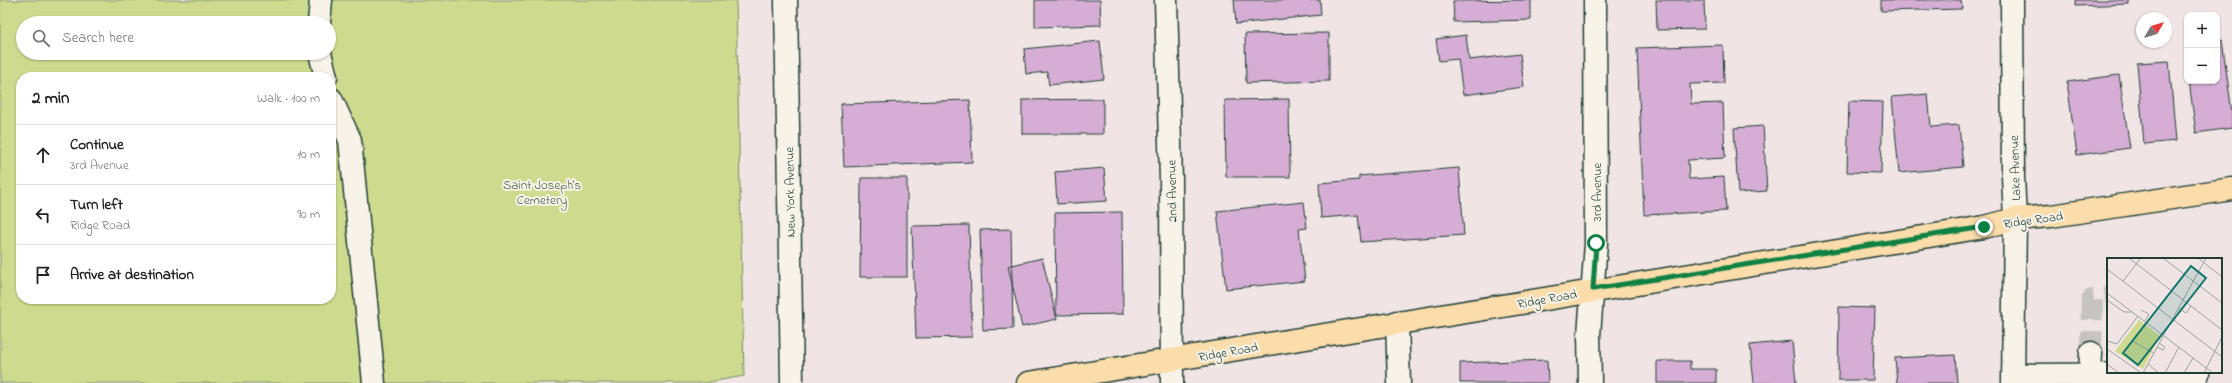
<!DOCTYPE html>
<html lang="en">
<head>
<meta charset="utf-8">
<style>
  :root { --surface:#fff; --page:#f6f6f6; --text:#222; --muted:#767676; --line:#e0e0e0 }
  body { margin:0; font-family:"Indie Flower",sans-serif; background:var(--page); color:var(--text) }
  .controls { position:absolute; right:12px; top:12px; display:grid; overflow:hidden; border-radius:8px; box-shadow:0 1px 3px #0004 }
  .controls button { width:36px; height:36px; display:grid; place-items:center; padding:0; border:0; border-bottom:1px solid var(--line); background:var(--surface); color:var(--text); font:20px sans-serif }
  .compass { position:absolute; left:2136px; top:12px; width:36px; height:36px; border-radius:50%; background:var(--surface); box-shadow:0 1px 3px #0004; rotate:52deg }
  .stop { position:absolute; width:12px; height:12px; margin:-9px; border:3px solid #0b8043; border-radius:50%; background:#fff }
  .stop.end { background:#0b8043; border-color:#fff; box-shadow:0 1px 4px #0008 }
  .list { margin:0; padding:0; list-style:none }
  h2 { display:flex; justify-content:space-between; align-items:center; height:52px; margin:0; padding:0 16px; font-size:17px }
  h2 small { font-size:13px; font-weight:400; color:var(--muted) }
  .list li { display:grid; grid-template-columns:26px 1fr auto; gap:12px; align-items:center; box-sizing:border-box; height:60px; padding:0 16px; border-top:1px solid var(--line) }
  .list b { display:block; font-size:15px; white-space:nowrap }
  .list p { margin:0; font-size:13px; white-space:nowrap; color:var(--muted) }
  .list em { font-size:13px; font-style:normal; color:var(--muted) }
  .icon { flex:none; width:22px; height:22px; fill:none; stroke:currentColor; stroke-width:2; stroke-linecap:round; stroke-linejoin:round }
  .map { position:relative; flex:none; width:2232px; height:383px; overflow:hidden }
  .search { position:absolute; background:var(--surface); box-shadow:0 1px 3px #0004; left:16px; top:16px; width:320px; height:44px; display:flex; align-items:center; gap:10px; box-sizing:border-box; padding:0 14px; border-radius:22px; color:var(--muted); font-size:15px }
  .panel { position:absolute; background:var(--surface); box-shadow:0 1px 3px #0004; left:16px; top:72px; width:320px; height:232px; border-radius:16px }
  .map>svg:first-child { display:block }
  .green { fill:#cedb8e; stroke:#768c61; fill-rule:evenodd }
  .building { fill:#d6aed5; stroke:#1f3d34 }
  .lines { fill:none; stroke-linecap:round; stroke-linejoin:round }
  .minor-tunnel { stroke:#c6c3c1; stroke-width:22; stroke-dasharray:22 11; stroke-linecap:butt }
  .minor-casing { stroke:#1f3d34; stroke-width:25 }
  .major-casing { stroke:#1f3d34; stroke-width:25 }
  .minor { stroke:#f7f3e8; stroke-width:22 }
  .major { stroke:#faddab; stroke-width:22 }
  .route { stroke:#0b8043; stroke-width:5 }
  .labels { text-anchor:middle; stroke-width:4; stroke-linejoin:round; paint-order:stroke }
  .street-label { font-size:13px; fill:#1f3d34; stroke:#f7f3e8 }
  .park-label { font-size:13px; fill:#425d46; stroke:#f7f3e8 }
  .inset-road { fill:none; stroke:#9ca29e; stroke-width:1 }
  .view { fill:#0f766e; fill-opacity:0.15; stroke:#0f766e; stroke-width:2 }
  .inset-edge { fill:none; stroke:#1f3d34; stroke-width:2 }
</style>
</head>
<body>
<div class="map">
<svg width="2232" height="383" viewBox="0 0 2232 383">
  <rect width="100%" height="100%" fill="#f0e5e4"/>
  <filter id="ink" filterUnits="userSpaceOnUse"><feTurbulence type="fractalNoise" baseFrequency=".025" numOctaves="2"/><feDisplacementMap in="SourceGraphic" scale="8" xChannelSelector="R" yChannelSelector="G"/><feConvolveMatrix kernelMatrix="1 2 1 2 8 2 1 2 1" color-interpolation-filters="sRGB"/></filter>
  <g filter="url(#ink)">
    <path class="green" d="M0 0H736L744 376 704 383H0ZM23 23H329V53H23ZM21 77H331V299H21Z"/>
    <path class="building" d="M1035 0H1100L1101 25 1035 27Z
      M1234 0H1320L1321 15 1236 24Z
      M1531 0V20L1454 22 1453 1Z
      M1656 0H1704L1705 29 1657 30Z
      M1881 0H1961L1962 9 1881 11Z
      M2076 0H2129V4L2076 6Z
      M1329 33V81L1246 83 1245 34Z
      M1466 35 1469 60 1520 54 1524 87 1463 95 1458 59 1439 61 1436 39Z
      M2222 40 2232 113V128L2196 133 2189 81H2217V41Z
      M1100 41 1104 79 1049 85 1047 72 1026 74 1024 49Z
      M1723 45 1724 83 1690 84 1691 104 1723 103 1725 158 1688 160 1689 179 1724 177 1726 211 1644 215 1637 48Z
      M2169 61 2176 141 2144 144 2137 63Z
      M2119 75 2130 148 2077 155 2067 82Z
      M1928 94 1931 127 1959 125 1963 167 1899 173 1892 97Z
      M1103 99V134H1022V100Z
      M1289 99 1290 177H1226L1225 100Z
      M970 100 972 162 844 167 841 104Z
      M1849 101 1883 102 1881 173 1847 172Z
      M1763 126 1767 191 1738 193 1734 128Z
      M1104 168 1107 201 1057 204 1055 172Z
      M1459 168 1464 235 1361 242 1358 215 1321 218 1319 183 1359 180V176Z
      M861 178H907V277H860Z
      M1304 202 1307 228 1299 229 1305 281 1226 289 1217 211Z
      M1122 212 1123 314 1056 315 1055 213Z
      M969 225 972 337 916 338 912 226Z
      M1011 229 1013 329 983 330 980 230Z
      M1042 258 1057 319 1022 327 1008 266Z
      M1839 307 1875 308 1873 380H1838Z
      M1792 341 1796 383H1754L1750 345Z
      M1955 355 1957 383H1897L1895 358Z
      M1547 360 1548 383H1460V363Z
      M1657 361H1690V369H1716V383H1657Z"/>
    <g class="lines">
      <path class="minor-tunnel" d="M2091 353 2092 300 2108 298"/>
      <defs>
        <path id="minor" d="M786 0 792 383
          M1166 0 1171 180 1172 383
          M2012 0 2013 176 2015 219 2013 383
          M319 23 321 0
          M320 53 326 77
          M331 99 350 140 374 383
          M1397 322 1399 383
          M2090 373 2091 353
          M2013 375 2198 374V372
          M1590 383 1589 335 1596 243 1595 0"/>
        <path id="major" d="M1028 383C1347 332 1665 279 1984 227L2015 219 2051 216 2232 189"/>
      </defs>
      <use href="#minor" class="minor-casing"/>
      <use href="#major" class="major-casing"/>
      <use href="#minor" class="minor"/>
      <use href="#major" class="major"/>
    </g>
  </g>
  <g class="lines" filter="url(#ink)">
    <path class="route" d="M1596 243 1593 289 1984 227"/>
  </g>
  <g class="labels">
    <g class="street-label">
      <text transform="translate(2014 168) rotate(-92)" y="5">Lake Avenue</text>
      <text transform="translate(1171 191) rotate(-91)" y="5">2nd Avenue</text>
      <text transform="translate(789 192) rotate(-91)" y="5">New York Avenue</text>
      <text transform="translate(1596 192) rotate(-90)" y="5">3rd Avenue</text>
      <text transform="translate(2033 219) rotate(-8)" y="5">Ridge Road</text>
      <text transform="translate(1547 298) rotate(-10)" y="5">Ridge Road</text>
      <text transform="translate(1228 351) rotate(-10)" y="5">Ridge Road</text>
    </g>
    <g class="park-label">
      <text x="542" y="189">Saint Joseph's<tspan x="542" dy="15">Cemetery</tspan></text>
    </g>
  </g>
  <g transform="translate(2107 258)">
    <rect width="115" height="115" fill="#f0e5e4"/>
    <path d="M32 62 53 78 36 111 8 93Z" fill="#cedb8e"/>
    <path class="inset-road" d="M22 0 115 72M56 0 115 45M91 0 115 19M0 11 115 99M16 23 34 0M0 35 106 115M0 42 17 54H25M71 50 79 55 84 48M34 52 42 56 38 63M0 83 10 86 31 58M25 83 47 95M50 89 56 92 58 89 52 85M0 91 33 114M17 93 39 64M0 106 12 115M41 106 52 115M36 115 99 0M58 115 72 89M77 115 86 100M97 115 115 79"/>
    <path class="view" d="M84 8 99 20 31 107 16 95Z"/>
    <rect width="115" height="115" class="inset-edge"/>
  </g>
</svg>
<div class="controls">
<button>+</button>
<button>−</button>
</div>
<svg class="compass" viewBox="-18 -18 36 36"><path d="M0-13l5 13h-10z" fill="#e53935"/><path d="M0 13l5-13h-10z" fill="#767676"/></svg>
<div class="stop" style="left:1596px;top:243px"></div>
<div class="stop end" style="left:1984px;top:227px"></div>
<div class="search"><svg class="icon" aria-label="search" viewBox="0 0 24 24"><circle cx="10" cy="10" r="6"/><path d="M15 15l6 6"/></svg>Search here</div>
<section class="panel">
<h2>2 min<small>Walk · 100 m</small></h2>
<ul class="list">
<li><svg class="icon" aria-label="ahead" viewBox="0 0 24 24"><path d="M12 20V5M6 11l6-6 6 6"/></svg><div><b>Continue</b><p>3rd Avenue</p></div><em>10 m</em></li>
<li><svg class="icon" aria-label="left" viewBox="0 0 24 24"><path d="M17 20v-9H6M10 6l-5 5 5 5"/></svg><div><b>Turn left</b><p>Ridge Road</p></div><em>90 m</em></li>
<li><svg class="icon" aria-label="arrive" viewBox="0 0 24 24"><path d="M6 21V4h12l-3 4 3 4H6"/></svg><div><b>Arrive at destination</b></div></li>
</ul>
</section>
</div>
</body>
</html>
